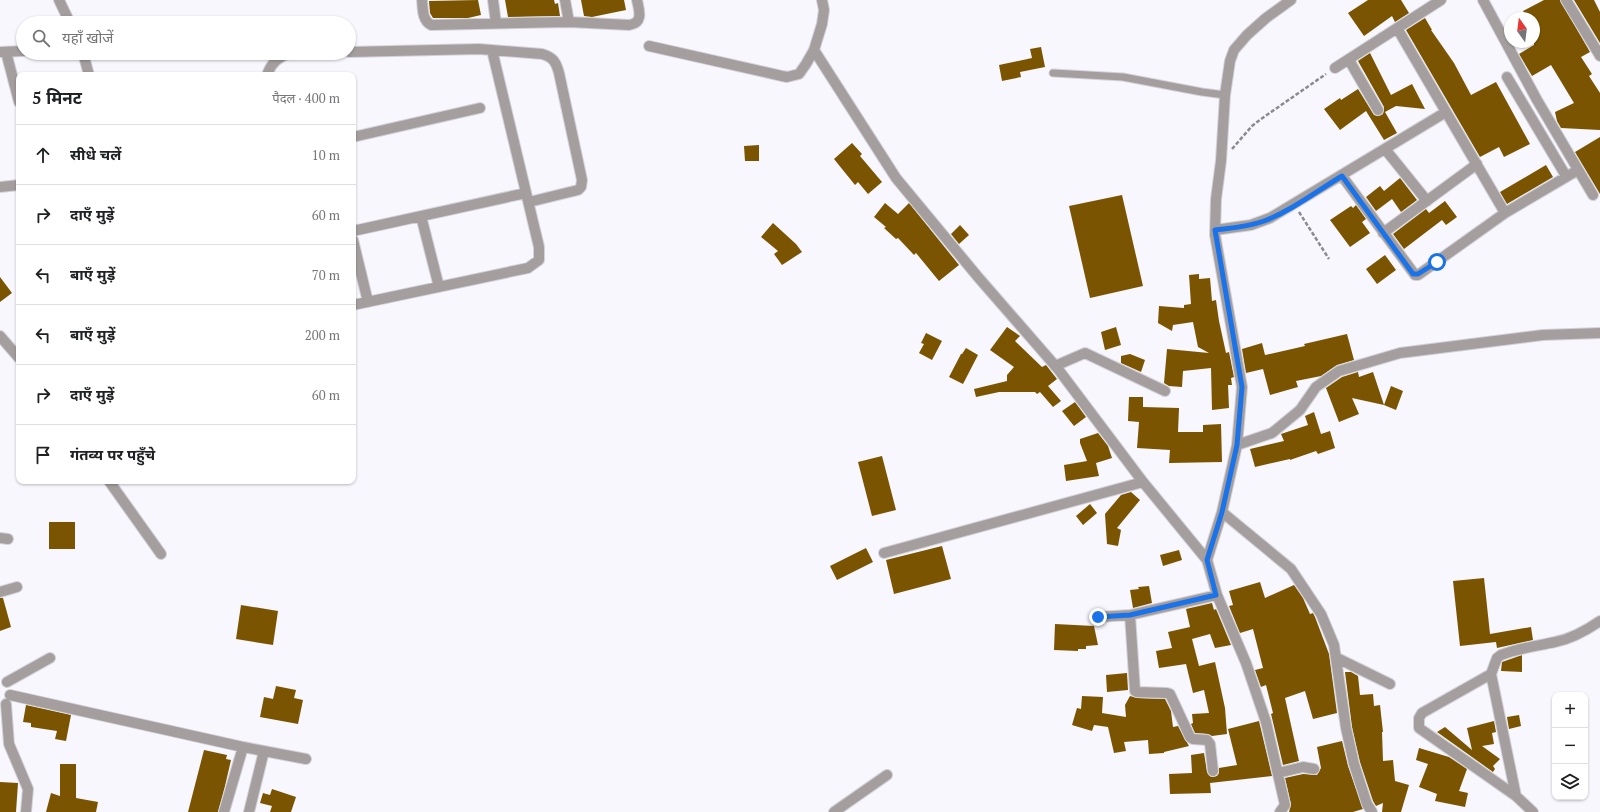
<!DOCTYPE html>
<html lang="hi">
<head>
<meta charset="utf-8">
<style>
  :root { --surface:#fff; --page:#f6f6f6; --text:#202124; --muted:#757577; --line:#e0e0e0 }
  body { margin:0; font-family:"PT Serif","Noto Sans Devanagari",serif; background:var(--page); color:var(--text) }
  .controls { position:absolute; right:12px; bottom:12px; display:grid; overflow:hidden; border-radius:8px; box-shadow:0 1px 3px #0004 }
  .controls button { width:36px; height:36px; display:grid; place-items:center; padding:0; border:0; border-bottom:1px solid var(--line); background:var(--surface); color:var(--text); font:20px sans-serif }
  .compass { position:absolute; left:1504px; top:12px; width:36px; height:36px; border-radius:50%; background:var(--surface); box-shadow:0 1px 3px #0004; rotate:346deg }
  .stop { position:absolute; width:12px; height:12px; margin:-9px; border:3px solid #1a73e8; border-radius:50%; background:#fff }
  .stop.end { background:#1a73e8; border-color:#fff; box-shadow:0 1px 4px #0008 }
  .list { margin:0; padding:0; list-style:none }
  h2 { display:flex; justify-content:space-between; align-items:center; height:52px; margin:0; padding:0 16px; font-size:17px }
  h2 small { font-size:13px; font-weight:400; color:var(--muted) }
  .list li { display:grid; grid-template-columns:26px 1fr auto; gap:12px; align-items:center; box-sizing:border-box; height:60px; padding:0 16px; border-top:1px solid var(--line) }
  .list b { display:block; font-size:15px; white-space:nowrap }
  .list em { font-size:13px; font-style:normal; color:var(--muted) }
  .icon { flex:none; width:22px; height:22px; fill:none; stroke:currentColor; stroke-width:2; stroke-linecap:round; stroke-linejoin:round }
  .map { position:relative; flex:none; width:1600px; height:812px; overflow:hidden }
  .search { position:absolute; background:var(--surface); box-shadow:0 1px 3px #0004; left:16px; top:16px; width:340px; height:44px; display:flex; align-items:center; gap:10px; box-sizing:border-box; padding:0 14px; border-radius:22px; color:var(--muted); font-size:15px }
  .panel { position:absolute; background:var(--surface); box-shadow:0 1px 3px #0004; left:16px; top:72px; width:340px; height:412px; border-radius:8px }
  .map>svg:first-child { display:block }
  .building { fill:#7a5400 }
  .lines { fill:none; stroke-linecap:round; stroke-linejoin:round }
  .lane-casing { stroke:#d3d2d8; stroke-width:9 }
  .street-casing { stroke:#d3d2d8; stroke-width:12 }
  .path { stroke:#8b8a8f; stroke-width:2.5; stroke-dasharray:4 2; stroke-linecap:butt }
  .lane { stroke:#a49e9e; stroke-width:7 }
  .street { stroke:#a49e9e; stroke-width:10 }
  .route { stroke:#1a73e8; stroke-width:5 }
</style>
</head>
<body>
<div class="map">
<svg width="1600" height="812" viewBox="0 0 1600 812">
  <rect width="100%" height="100%" fill="#f8f7fd"/>
  <path class="building" d="M478 0 481 15 468 18H433L430 13 429 1Z
    M505 0H554L555 4 558 3 560 16 508 17Z
    M581 0H624L626 10 592 17 584 16Z
    M1368 0H1401L1409 13 1395 22 1392 16 1364 36 1348 13Z
    M1544 0H1560L1590 52 1581 57 1592 74 1589 76 1600 93V130L1561 128 1557 121 1555 112 1574 103 1551 65 1532 76 1519 54 1534 45V18H1527L1523 11Z
    M1574 0H1594L1600 12V43Z
    M1425 18 1432 30H1431L1454 63 1471 95 1496 82 1530 144 1504 157 1499 147 1480 157 1406 30Z
    M1041 47 1045 67 1020 72 1021 77 1002 81 999 65 1032 58 1030 49Z
    M1370 53 1391 95 1412 84 1425 109 1396 106 1385 112 1397 133 1384 140 1366 111 1340 130 1324 109 1340 98 1341 100 1358 89 1374 115 1378 116 1383 114 1384 107 1358 61Z
    M1600 137V194L1575 152Z
    M852 143 862 154 860 156 882 182 868 194 858 182 855 185 834 159Z
    M759 145V161H745L744 146Z
    M1546 165 1553 177 1507 204 1500 192Z
    M1400 178 1417 200 1401 212 1392 199 1376 211 1366 197 1380 186 1384 191Z
    M1122 195 1143 286 1090 298 1069 206Z
    M1445 201 1457 217 1446 225 1442 220 1404 249 1393 234 1426 209 1429 213Z
    M885 203 898 214 909 203 959 265 939 281 916 253 914 255 898 238 896 239 884 228 886 227 874 217Z
    M1356 205 1366 219 1362 222 1370 233 1350 247 1330 220 1351 206 1353 208Z
    M773 223 796 244 802 252 782 265 774 254 778 251 761 237Z
    M960 225 969 235 959 244 951 234Z
    M1385 255 1396 270 1377 284 1366 269Z
    M1199 274V279L1210 278 1212 301 1216 300 1219 321 1226 353 1229 352 1234 377 1231 378 1232 385H1228L1229 408 1212 410 1211 368 1183 371 1182 387 1169 386 1164 383 1167 349 1209 353 1198 347 1193 322 1173 325 1172 331 1158 323 1159 306 1184 308V305L1191 304 1189 275Z
    M0 277 12 293 0 302Z
    M1007 327 1020 336 1015 341 1042 367 1046 365 1057 379 1048 386 1061 401 1053 407 1040 392 1037 394 1035 392H999L976 397 974 389 1007 381V375L1014 367 990 350Z
    M1116 327 1121 345 1105 350 1101 332Z
    M926 333 942 341 932 360 919 353 924 344 921 343Z
    M1347 334 1354 360 1337 365 1321 376 1296 381 1298 387 1270 395 1263 369 1246 373 1242 349 1262 343 1265 355 1292 349 1305 346 1304 344Z
    M966 348 978 355 963 384 949 377 961 354H962Z
    M1130 354 1145 360 1141 372 1121 363V356Z
    M1358 372 1359 377 1373 372 1384 405 1352 398 1359 414 1339 422 1326 388 1342 377Z
    M1391 386 1403 391 1396 410 1384 405Z
    M1129 397H1143V407L1179 408 1178 432H1203V425L1221 424 1222 462 1169 463 1170 450 1137 448 1139 422 1128 421Z
    M1075 402 1086 417 1074 426 1062 411Z
    M1314 412 1321 434 1330 431 1335 448 1318 454 1316 451 1290 460V459L1255 467 1250 449 1284 441 1281 434 1308 425 1305 416Z
    M1098 433 1108 446 1112 458 1096 463 1099 476 1066 481 1064 465 1087 461 1080 443V439Z
    M882 456 896 510 872 516 858 462Z
    M1131 492 1140 500 1117 528 1121 530 1118 546 1107 544 1105 514 1121 495Z
    M1090 504 1097 513 1083 525 1076 516Z
    M49 522H75V549H49Z
    M942 546 951 579 894 594 886 560Z
    M866 548 873 562 837 580 830 566Z
    M1179 550 1182 560 1163 566 1160 555Z
    M1484 578 1490 634 1531 627 1533 640 1497 648 1496 642 1460 646 1453 581Z
    M1260 582 1265 598 1294 585 1303 598 1310 614 1313 613 1315 617 1329 654 1337 713 1313 719 1305 691 1285 698 1299 761 1283 765 1272 718 1271 714 1273 713 1266 685 1261 687 1255 670 1263 668 1253 629 1240 633 1229 606 1233 605 1229 591Z
    M1149 586 1152 603 1133 608 1130 590 1139 589 1138 587Z
    M0 598H3L11 627 0 631Z
    M1212 603 1214 610 1216 609 1231 645 1215 648 1210 634 1192 639 1199 666 1215 662 1225 708 1227 734 1212 736 1208 734 1195 733 1191 724 1193 723 1192 714 1209 713 1204 690 1193 693 1186 664 1159 668 1156 651 1172 648 1168 632 1190 627 1186 609Z
    M241 605 278 611 273 645 236 639Z
    M1055 624 1094 626 1098 645 1086 646V649H1078V651L1054 650Z
    M1522 655V672L1501 671 1502 662Z
    M1345 672H1351L1358 676 1360 695 1373 694 1374 706 1380 705 1383 732H1382L1383 761 1393 760 1395 781 1409 785 1401 812H1382L1383 803 1376 806 1373 801 1360 762 1352 727Z
    M1127 673 1128 690 1107 692 1106 675Z
    M276 686 296 690 294 698 303 700 298 724 260 717 264 697 273 699Z
    M1082 696 1103 697 1102 713 1126 717 1125 705 1130 696 1137 698 1165 699 1171 711 1173 727 1178 726 1189 746 1164 752V753L1149 754 1148 740 1124 742 1126 751 1114 753 1108 727 1094 725 1092 731 1072 725 1077 708 1081 709Z
    M26 705 71 715 66 741 55 739 57 731 31 727V723L23 722Z
    M1519 715 1521 726 1509 729 1507 717Z
    M1259 721 1272 776 1210 783 1211 793 1170 794 1169 774 1192 773 1191 755 1204 753 1207 772 1211 777 1217 776 1219 773V768L1237 765 1228 729Z
    M1494 721 1496 732 1492 733 1494 744 1482 746 1500 759 1493 766 1495 769 1493 772 1437 732 1445 727 1472 750 1467 728Z
    M1342 741 1348 766 1363 809 1353 812H1289L1291 804 1285 778 1303 774 1317 775 1321 768 1317 747Z
    M1419 748 1449 757 1467 769 1459 791 1468 793 1465 807 1435 801 1437 794 1419 787 1428 764 1416 760Z
    M204 750 227 755 226 759 231 760 225 786 218 812H188Z
    M60 764H76V798L98 802 96 812H46L51 793 60 796Z
    M0 782 18 783 16 812H0Z
    M272 789 296 797 291 812H270L272 806 260 803 263 793 270 795Z"/>
  <g class="lines">
    <defs>
      <path id="lane" d="M1053 73 1123 77 1202 92 1225 95"/>
      <path id="street" d="M59 0 70 23
        M422 0C423 9 422 20 431 25L569 22 629 25C644 23 639 10 637 0
        M493 0 496 23
        M565 0 569 22
        M1483 0 1537 100 1593 195
        M1566 0 1600 56
        M1397 28 1505 213
        M649 46 782 76 787 77 799 74 806 64 814 50 822 24 824 10 822 0
        M814 50 896 178 978 277 1058 369 1143 482 1207 560
        M0 52 23 51
        M6 52 19 102
        M349 52 479 49 542 54C553 57 556 62 559 73L582 180 581 187 578 190 529 202
        M83 53 89 75
        M1349 60 1378 110
        M1335 68 1441 0
        M267 75C271 63 279 56 291 53
        M1507 77 1566 176
        M353 137 480 108
        M1385 149 1427 201
        M1342 176 1415 275H1418L1505 213 1578 170
        M0 187 19 185
        M421 216 439 287
        M1215 230 1251 225 1270 218 1446 112
        M353 231 526 193
        M1383 233 1477 164
        M353 240 368 302
        M353 305 528 268 539 260V247L492 50
        M0 336 19 358
        M1055 366 1085 353 1165 391
        M1237 445 1272 433 1300 410 1316 387 1339 371 1400 353 1543 335 1600 333
        M109 481 161 554
        M1222 512 1291 569 1321 614 1334 645 1346 728 1354 764 1367 804 1372 812
        M0 538 8 539
        M884 553 1143 482
        M0 592 17 587
        M1130 615 1135 691 1137 692 1167 693 1170 694 1190 737 1193 739 1207 740 1210 744 1213 771
        M1098 617 1130 615 1217 595
        M1337 658 1390 684
        M1491 674 1516 796
        M7 682 50 658
        M10 695 243 747 306 759
        M6 704 9 744 28 789 26 812
        M1278 773 1303 767 1314 769
        M224 812 243 747
        M249 812 264 751
        M834 812 887 775
        M1280 812 1285 805 1266 722 1246 663 1217 595 1207 560 1222 512 1237 445 1242 387 1215 235 1216 199 1221 161 1225 95 1230 61 1234 50 1247 35 1266 18 1291 0
        M1533 812 1516 796 1419 728V718L1422 713 1491 674 1497 658 1501 655C1519 648 1537 646 1555 642 1571 639 1587 630 1600 621"/>
    </defs>
    <use href="#lane" class="lane-casing"/>
    <use href="#street" class="street-casing"/>
    <path class="path" d="M1232 149 1252 126 1261 119 1326 74
      M1299 212 1329 259"/>
    <use href="#lane" class="lane"/>
    <use href="#street" class="street"/>
  </g>
  <g class="lines">
    <path class="route" d="M1098 617 1130 615 1216 595 1207 560 1222 512 1237 445 1242 387 1215 230C1231 228 1248 227 1264 221 1291 211 1317 191 1342 176L1413 274H1418L1437 262"/>
  </g>
</svg>
<div class="controls">
<button>+</button>
<button>−</button>
<button><svg class="icon" aria-label="layers" viewBox="0 0 24 24"><path d="M12 4l9 5-9 5-9-5zM3 14l9 5 9-5"/></svg></button>
</div>
<svg class="compass" viewBox="-18 -18 36 36"><path d="M0-13l5 13h-10z" fill="#e53935"/><path d="M0 13l5-13h-10z" fill="#757577"/></svg>
<div class="stop" style="left:1437px;top:262px"></div>
<div class="stop end" style="left:1098px;top:617px"></div>
<div class="search"><svg class="icon" aria-label="search" viewBox="0 0 24 24"><circle cx="10" cy="10" r="6"/><path d="M15 15l6 6"/></svg>यहाँ खोजें</div>
<section class="panel">
<h2>5 मिनट<small>पैदल · 400 m</small></h2>
<ul class="list">
<li><svg class="icon" aria-label="ahead" viewBox="0 0 24 24"><path d="M12 20V5M6 11l6-6 6 6"/></svg><div><b>सीधे चलें</b></div><em>10 m</em></li>
<li><svg class="icon" aria-label="right" viewBox="0 0 24 24"><path d="M7 20v-9h11M14 6l5 5-5 5"/></svg><div><b>दाएँ मुड़ें</b></div><em>60 m</em></li>
<li><svg class="icon" aria-label="left" viewBox="0 0 24 24"><path d="M17 20v-9H6M10 6l-5 5 5 5"/></svg><div><b>बाएँ मुड़ें</b></div><em>70 m</em></li>
<li><svg class="icon" aria-label="left" viewBox="0 0 24 24"><path d="M17 20v-9H6M10 6l-5 5 5 5"/></svg><div><b>बाएँ मुड़ें</b></div><em>200 m</em></li>
<li><svg class="icon" aria-label="right" viewBox="0 0 24 24"><path d="M7 20v-9h11M14 6l5 5-5 5"/></svg><div><b>दाएँ मुड़ें</b></div><em>60 m</em></li>
<li><svg class="icon" aria-label="arrive" viewBox="0 0 24 24"><path d="M6 21V4h12l-3 4 3 4H6"/></svg><div><b>गंतव्य पर पहुँचे</b></div></li>
</ul>
</section>
</div>
</body>
</html>
